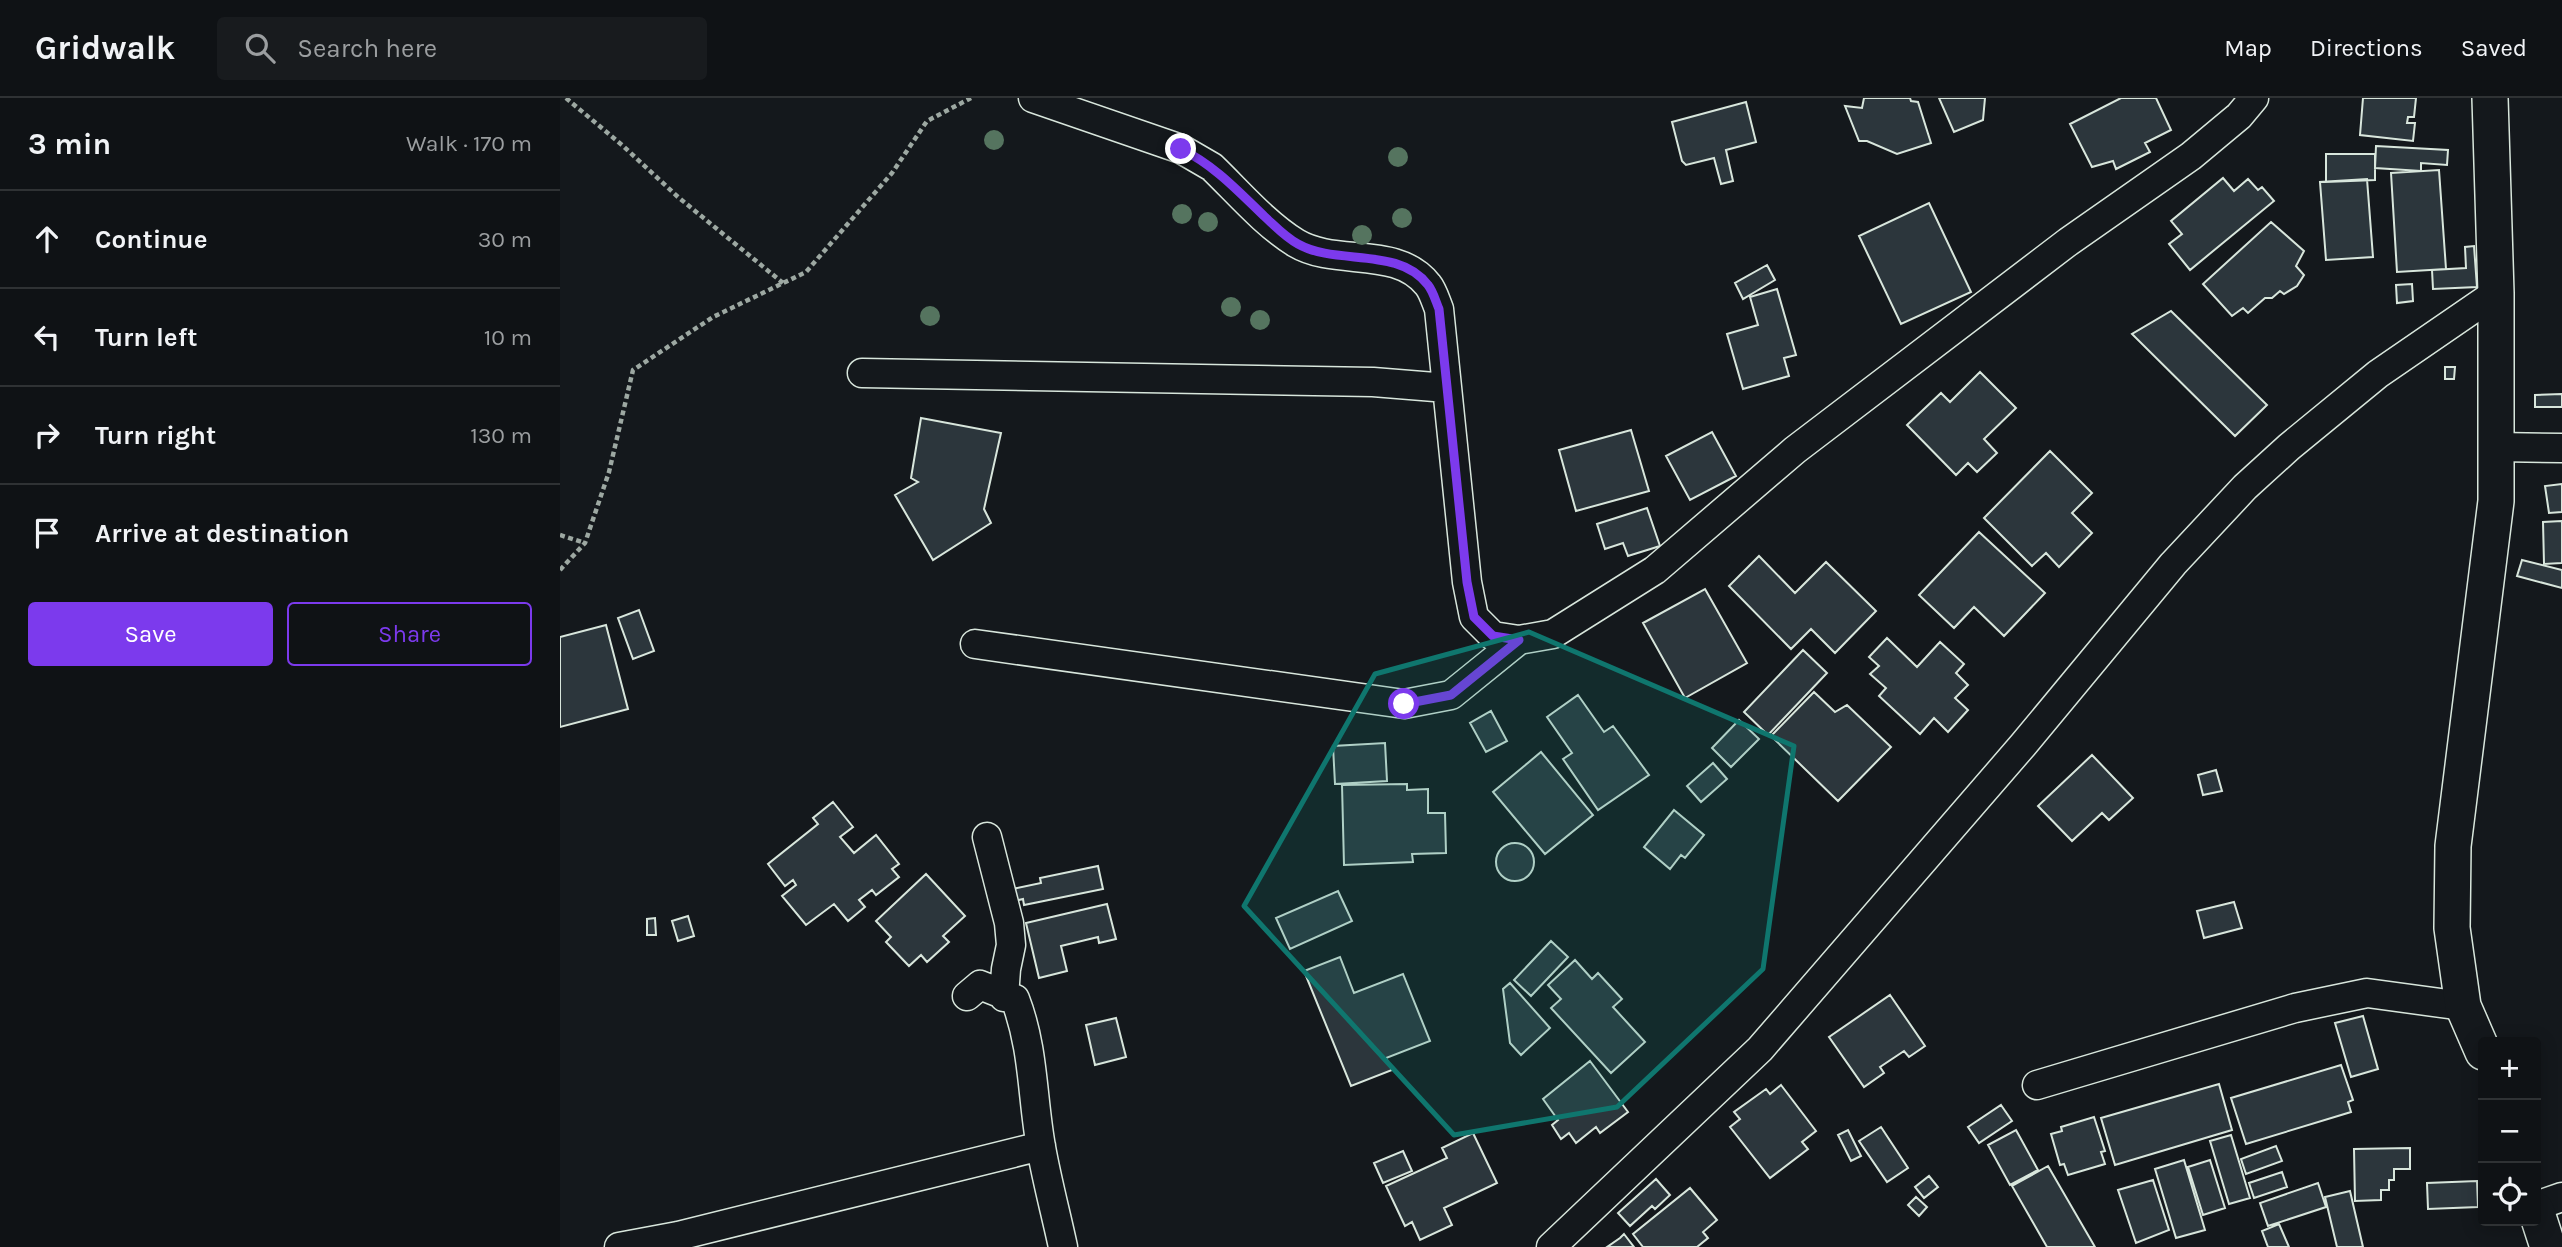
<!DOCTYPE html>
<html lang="en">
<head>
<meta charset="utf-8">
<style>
  :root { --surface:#0f1215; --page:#181b1e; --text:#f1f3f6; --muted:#9b9ea0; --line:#2f3234; --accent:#7c3aed }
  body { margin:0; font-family:Karla,sans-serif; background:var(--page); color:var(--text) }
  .controls { position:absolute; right:21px; bottom:21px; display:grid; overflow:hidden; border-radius:7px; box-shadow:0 4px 18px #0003 }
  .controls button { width:63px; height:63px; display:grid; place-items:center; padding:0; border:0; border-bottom:2px solid var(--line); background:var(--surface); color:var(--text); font:35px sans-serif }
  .stop { position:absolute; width:21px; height:21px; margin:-16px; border:5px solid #7c3aed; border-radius:50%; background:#fff }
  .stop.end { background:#7c3aed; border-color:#fff; box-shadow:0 2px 7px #0008 }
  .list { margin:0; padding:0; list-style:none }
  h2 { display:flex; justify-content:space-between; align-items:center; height:91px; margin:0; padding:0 28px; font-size:30px }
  h2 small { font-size:23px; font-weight:400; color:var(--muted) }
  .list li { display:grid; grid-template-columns:46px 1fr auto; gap:21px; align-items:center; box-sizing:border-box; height:98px; padding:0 28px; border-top:2px solid var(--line) }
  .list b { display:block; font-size:26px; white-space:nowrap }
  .list em { font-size:23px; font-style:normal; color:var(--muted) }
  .actions { display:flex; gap:14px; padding:21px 28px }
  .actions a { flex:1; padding:16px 0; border:2px solid var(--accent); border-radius:7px; text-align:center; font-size:24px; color:var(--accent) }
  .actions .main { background:var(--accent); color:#fff }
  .icon { flex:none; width:38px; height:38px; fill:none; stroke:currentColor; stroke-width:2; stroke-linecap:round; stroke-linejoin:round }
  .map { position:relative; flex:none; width:2002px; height:1149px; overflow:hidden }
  header { display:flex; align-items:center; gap:42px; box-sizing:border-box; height:98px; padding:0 35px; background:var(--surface); border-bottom:2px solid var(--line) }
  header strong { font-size:33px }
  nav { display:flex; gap:38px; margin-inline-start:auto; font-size:24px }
  .search { width:490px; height:63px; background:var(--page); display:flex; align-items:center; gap:18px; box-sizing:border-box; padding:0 24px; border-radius:7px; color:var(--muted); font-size:26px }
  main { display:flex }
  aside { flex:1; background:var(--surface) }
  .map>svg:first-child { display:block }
  .building { fill:#2c363c; stroke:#d8e6dc; stroke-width:2 }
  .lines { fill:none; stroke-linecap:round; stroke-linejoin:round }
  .minor-casing { stroke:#d8e6dc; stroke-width:31 }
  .tertiary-casing { stroke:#d8e6dc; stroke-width:38 }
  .path { stroke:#9da8a2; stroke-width:4.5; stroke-dasharray:5 3.5; stroke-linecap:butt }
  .minor { stroke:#14181c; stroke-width:28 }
  .tertiary { stroke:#14181c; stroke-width:35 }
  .tree { fill:#55745f }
  .route { stroke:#7c3aed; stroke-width:9 }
  .marked { fill:#0f766e; fill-opacity:0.2; stroke:#0f766e; stroke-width:5; stroke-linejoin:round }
</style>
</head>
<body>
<header>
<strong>Gridwalk</strong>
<div class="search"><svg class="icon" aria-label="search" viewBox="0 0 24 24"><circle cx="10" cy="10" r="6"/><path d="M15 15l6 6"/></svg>Search here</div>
<nav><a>Map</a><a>Directions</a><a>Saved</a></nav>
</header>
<main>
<aside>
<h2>3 min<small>Walk · 170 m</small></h2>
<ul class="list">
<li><svg class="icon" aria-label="ahead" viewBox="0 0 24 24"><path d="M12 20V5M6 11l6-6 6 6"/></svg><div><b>Continue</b></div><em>30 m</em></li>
<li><svg class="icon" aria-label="left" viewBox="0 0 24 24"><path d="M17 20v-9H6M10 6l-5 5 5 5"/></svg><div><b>Turn left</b></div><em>10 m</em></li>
<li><svg class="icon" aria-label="right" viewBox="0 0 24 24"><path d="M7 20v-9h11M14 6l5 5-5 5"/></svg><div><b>Turn right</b></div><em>130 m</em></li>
<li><svg class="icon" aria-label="arrive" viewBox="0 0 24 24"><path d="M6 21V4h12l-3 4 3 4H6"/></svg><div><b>Arrive at destination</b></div></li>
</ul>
<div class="actions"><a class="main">Save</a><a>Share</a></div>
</aside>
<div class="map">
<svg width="2002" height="1149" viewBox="0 0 2002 1149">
  <rect width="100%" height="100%" fill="#14181c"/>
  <path class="building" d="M1304 0H1350L1351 3 1358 4 1371 45 1337 56 1307 43H1299L1285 8 1302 10Z
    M1379 0H1425L1423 22 1394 34Z
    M1561 0H1596L1611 32 1585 45 1590 54 1556 71 1553 63 1532 69 1510 26Z
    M1803 0H1856L1854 19H1848L1847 25H1855L1853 43 1800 37Z
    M1186 4 1196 44 1166 52 1173 83 1161 86 1154 60 1126 67 1122 63 1112 24Z
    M1816 48 1888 52 1887 67 1861 65V73L1815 70Z
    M1766 56H1815V82L1766 84Z
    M1879 72 1886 171 1837 174 1831 75Z
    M1663 80 1674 93 1688 81 1698 92 1702 89 1714 103 1630 172 1609 146 1622 136 1611 123Z
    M1807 81 1813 159 1766 162 1760 84Z
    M1369 105 1411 194 1341 226 1299 138Z
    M1711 124 1744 153 1736 168 1744 177 1737 188 1724 196 1720 193 1712 200H1705L1688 215 1683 210 1672 218 1643 186Z
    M1914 148 1917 189 1873 191 1872 172 1906 170 1905 149Z
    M1207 167 1215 182 1183 201 1175 185Z
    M1852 186 1853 203 1837 205 1836 187Z
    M1217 191 1236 257 1224 260 1229 278 1183 291 1167 236 1198 227 1190 199Z
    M1611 213 1707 307 1675 338 1572 236Z
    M1885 269H1895L1894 281H1885Z
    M1420 274 1456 310 1424 341 1437 355 1417 374 1408 365 1396 377 1347 327 1381 295 1390 304Z
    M2002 296V309H1975V297Z
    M361 320 441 335 424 411 431 425 373 462 335 397 358 384 351 380Z
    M1071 332 1089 393 1016 413 999 352Z
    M1152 334 1176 378 1130 402 1106 358Z
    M1490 353 1532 395 1512 415 1532 435 1499 469 1486 455 1472 468 1424 420Z
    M2002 386V414L1989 415 1985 388Z
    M1087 410 1100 448 1068 458 1063 445 1045 451 1037 426Z
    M2002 423V465L1984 466 1983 424Z
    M1419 434 1485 495 1444 538 1414 509 1394 530 1359 497Z
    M1199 458 1235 495 1266 464 1316 513 1275 555 1251 531 1231 551 1169 488Z
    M1962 462 2002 472V490L1957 478Z
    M1145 491 1187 565 1125 600 1083 525Z
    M79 512 94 553 73 561 58 520Z
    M46 527 68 611 0 629V539Z
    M1327 540 1357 569 1380 544 1404 566 1396 575 1408 587 1395 600 1408 612 1388 634 1374 620 1360 636 1319 598 1326 590 1310 576 1319 568 1309 559Z
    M1243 552 1267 575 1208 637 1184 614Z
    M1254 594 1275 614 1287 607 1331 649 1278 703 1211 638Z
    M1018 597 1044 634 1053 628 1089 677 1038 712 1003 661 1012 655 987 619Z
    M931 613 947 643 926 654 910 625Z
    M1179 622 1199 641 1171 669 1152 650Z
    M825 645 827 683 775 686 773 648Z
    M981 654 1033 717 985 756 933 694Z
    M1532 657 1573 700 1549 722 1542 715 1512 743 1478 708Z
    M1153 665 1167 681 1141 704 1127 688Z
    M1656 672 1662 693 1643 697 1638 677Z
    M847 686V692L868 691V715H885L886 755 852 756 853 764 784 767 782 687Z
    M273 704 293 729 280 739 294 755 316 737 339 766 332 771 339 779 316 797 312 792 299 802 305 809 288 823 274 806 246 827 222 798 236 787 233 782 225 788 208 766 258 726 253 720Z
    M1114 712 1144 737 1125 760 1121 757 1110 771 1084 749Z
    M936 764a19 19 0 1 1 38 0a19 19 0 1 1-38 0Z
    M538 768 543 791 464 807 463 801 450 804 448 792 481 785 480 780Z
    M366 776 405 818 383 838 389 844 367 864 361 857 349 868 326 844 331 839 316 823Z
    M778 793 792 823 730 851 716 820Z
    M1674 804 1682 830 1644 840 1637 813Z
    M547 806 556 841 539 845 538 839 501 848 507 873 479 880 466 825Z
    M128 818 134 838 118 843 112 823Z
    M95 820 96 837H87V821Z
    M991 843 1008 859 971 898 954 882Z
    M780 859 794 895 843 876 870 943 826 960 832 972 791 988 744 873Z
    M1015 862 1032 881 1038 875 1062 901 1053 909 1085 944 1051 975 991 910 1001 901 988 887Z
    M950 885 990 930 961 957 950 945 943 891Z
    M1330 897 1365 948 1349 959 1344 953 1320 969 1324 975 1304 989 1269 939Z
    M1803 918 1818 971 1791 979 1775 925Z
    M556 920 566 959 535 967 526 927Z
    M1030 963 1068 1014 1040 1035 1036 1029 1016 1045 1009 1035 1001 1041 992 1027 998 1022 983 1001Z
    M1781 967 1793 1002 1788 1004 1791 1014 1686 1046 1671 1000Z
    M1659 986 1672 1032 1555 1067 1541 1020Z
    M1221 987 1256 1033 1242 1044 1248 1051 1210 1080 1170 1029 1180 1021 1174 1014 1206 991 1210 996Z
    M1441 1007 1452 1023 1419 1045 1408 1029Z
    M1534 1019 1545 1053 1541 1054 1545 1066 1508 1077 1504 1066 1500 1067 1491 1036 1502 1033 1501 1029Z
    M1321 1029 1348 1070 1327 1084 1299 1043Z
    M1288 1032 1301 1058 1291 1063 1278 1037Z
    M1456 1032 1478 1072 1450 1087 1428 1047Z
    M913 1035 937 1085 884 1110 892 1127 860 1142 852 1124 845 1128 826 1088 887 1060 882 1050Z
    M1671 1037 1690 1100 1669 1106 1650 1043Z
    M1716 1048 1722 1063 1686 1076 1681 1061Z
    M1850 1050V1071H1834V1082H1829V1092H1821V1102L1795 1103 1794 1051Z
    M843 1053 852 1073 823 1085 814 1065Z
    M1624 1062 1645 1132 1616 1140 1595 1071Z
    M1650 1062 1665 1110 1643 1117 1628 1069Z
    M1488 1068 1535 1149H1487L1452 1088Z
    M1722 1074 1727 1089 1694 1100 1689 1085Z
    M1369 1078 1378 1089 1364 1100 1355 1089Z
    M1096 1081 1110 1097 1095 1111 1092 1108 1070 1128 1058 1115Z
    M1593 1082 1609 1132 1576 1145 1558 1092Z
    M1917 1083 1918 1109 1868 1111 1867 1085Z
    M1758 1085 1766 1109 1708 1128 1700 1105Z
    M1130 1090 1157 1122 1143 1134 1148 1140 1137 1149H1083L1073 1136Z
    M1790 1093 1803 1149H1777L1765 1099Z
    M1356 1099 1367 1109 1359 1118 1348 1107Z
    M1719 1126 1729 1149H1708L1702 1133Z
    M1064 1136 1074 1149H1047L1060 1140Z"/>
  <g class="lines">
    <defs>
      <path id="minor" d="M473 0 621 51 652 69C678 94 705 126 736 145 776 169 837 147 868 187 873 193 876 204 879 211L907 484 914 519 933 538 959 542 993 536 1095 472 1235 352 1508 144 1631 58 1679 18 1694 0
        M302 275 813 284 887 290
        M1936 349 2002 350
        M415 546 844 606 891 597 959 542
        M427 739 449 825 451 847 446 871 444 899
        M407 898 420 887 455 901C474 950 472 999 481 1049 487 1083 496 1116 503 1149
        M1477 987 1735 910 1807 895 1903 908
        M1976 1108 2002 1099
        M59 1149 118 1138 481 1048
        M991 1149 1200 951 1463 647 1613 466 1685 389 1729 349 1818 276 1936 195"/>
      <path id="tertiary" d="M1923 954 1903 908 1892 830 1893 748 1936 403V195L1930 0
        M1976 1112 1988 1149"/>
    </defs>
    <use href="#minor" class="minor-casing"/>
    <use href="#tertiary" class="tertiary-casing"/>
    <path class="path" d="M6 0 62 47 118 99 223 185
      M0 437 25 445
      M0 472 25 445 49 374 73 272 153 219 246 174 332 75 367 23 411 0"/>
    <use href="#minor" class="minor"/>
    <use href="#tertiary" class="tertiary"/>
  </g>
  <g class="tree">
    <circle cx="434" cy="42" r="10"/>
    <circle cx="838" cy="59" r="10"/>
    <circle cx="622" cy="116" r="10"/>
    <circle cx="842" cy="120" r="10"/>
    <circle cx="648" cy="124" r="10"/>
    <circle cx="802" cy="137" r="10"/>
    <circle cx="671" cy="209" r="10"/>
    <circle cx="370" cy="218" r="10"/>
    <circle cx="700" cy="222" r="10"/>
  </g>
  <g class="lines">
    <path class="route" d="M621 51C654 67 678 93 704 118 715 128 725 139 738 146 777 168 838 148 868 187 873 193 876 204 879 211L907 484 914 519 933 538 959 542 891 597 844 606"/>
  </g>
  <path class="marked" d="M969 534 1234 648 1203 871 1057 1009 894 1037 684 808 815 576Z"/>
</svg>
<div class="controls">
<button>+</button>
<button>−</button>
<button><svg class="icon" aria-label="locate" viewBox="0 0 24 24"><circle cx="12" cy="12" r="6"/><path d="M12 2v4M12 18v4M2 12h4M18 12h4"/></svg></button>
</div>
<div class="stop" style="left:844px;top:606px"></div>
<div class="stop end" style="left:621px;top:51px"></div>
</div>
</main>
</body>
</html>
